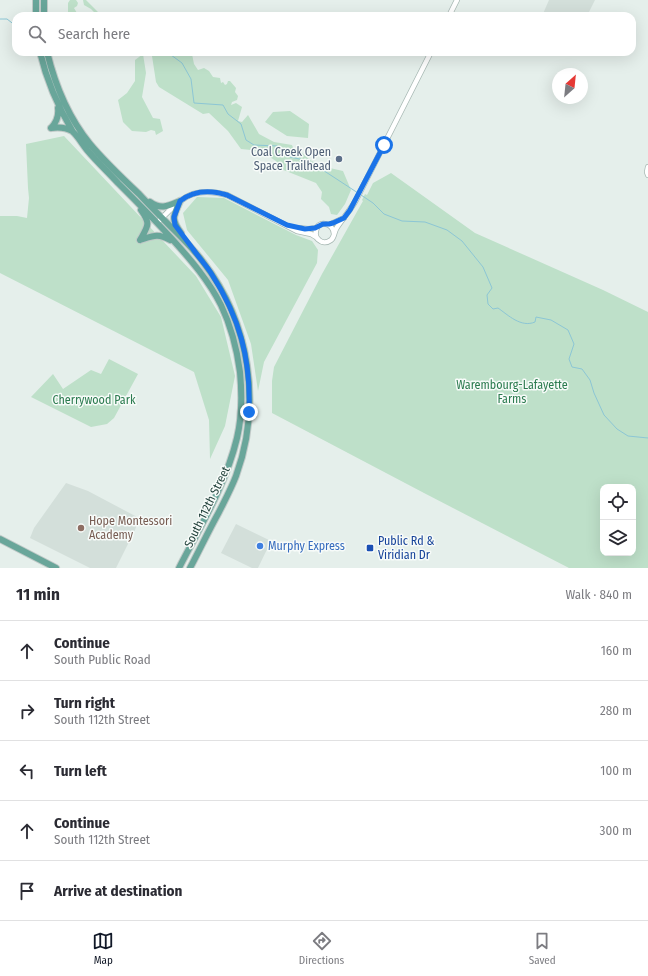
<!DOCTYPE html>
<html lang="en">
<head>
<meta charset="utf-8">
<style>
  :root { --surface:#fff; --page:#f7f7f7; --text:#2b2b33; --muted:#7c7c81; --line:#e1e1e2; --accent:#111827 }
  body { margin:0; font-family:"Fira Sans Condensed",sans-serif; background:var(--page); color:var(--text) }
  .controls { position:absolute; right:12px; bottom:12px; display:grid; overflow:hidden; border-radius:8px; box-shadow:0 4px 16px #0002 }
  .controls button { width:36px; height:36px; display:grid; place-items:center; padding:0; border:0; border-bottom:1px solid var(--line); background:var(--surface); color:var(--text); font:20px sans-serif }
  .compass { position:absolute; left:552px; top:68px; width:36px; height:36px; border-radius:50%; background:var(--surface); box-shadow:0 4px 16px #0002; rotate:27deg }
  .stop { position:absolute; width:12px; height:12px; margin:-9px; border:3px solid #1a73e8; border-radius:50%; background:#fff }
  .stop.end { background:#1a73e8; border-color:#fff; box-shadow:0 1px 4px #0008 }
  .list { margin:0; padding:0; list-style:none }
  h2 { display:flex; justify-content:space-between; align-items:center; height:52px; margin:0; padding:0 16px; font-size:17px }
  h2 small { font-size:13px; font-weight:400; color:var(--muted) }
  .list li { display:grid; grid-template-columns:26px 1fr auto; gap:12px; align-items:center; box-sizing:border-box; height:60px; padding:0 16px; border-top:1px solid var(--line) }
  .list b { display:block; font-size:15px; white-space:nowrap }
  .list p { margin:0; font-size:13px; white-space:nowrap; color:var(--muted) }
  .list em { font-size:13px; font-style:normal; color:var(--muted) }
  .icon { flex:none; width:22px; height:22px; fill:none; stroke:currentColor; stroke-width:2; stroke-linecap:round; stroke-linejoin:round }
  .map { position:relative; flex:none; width:648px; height:568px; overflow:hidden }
  .search { position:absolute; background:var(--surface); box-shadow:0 4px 16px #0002; left:12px; right:12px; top:12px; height:44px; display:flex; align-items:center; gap:10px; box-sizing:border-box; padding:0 14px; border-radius:12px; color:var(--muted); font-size:15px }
  .sheet { height:352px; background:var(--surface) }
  nav { display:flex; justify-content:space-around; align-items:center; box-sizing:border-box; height:56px; border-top:1px solid var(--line); background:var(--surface); font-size:11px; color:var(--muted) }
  nav a { display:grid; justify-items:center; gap:2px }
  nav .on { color:var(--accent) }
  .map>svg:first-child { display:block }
  .built { fill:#d3dfda }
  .green { fill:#bee0c9; fill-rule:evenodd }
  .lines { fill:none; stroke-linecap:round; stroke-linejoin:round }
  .stream { stroke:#8cc6d5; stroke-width:1 }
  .minor-casing { stroke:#a7b8b3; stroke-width:6 }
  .major-casing { stroke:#c1cac8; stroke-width:8 }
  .minor { stroke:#fff; stroke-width:4.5 }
  .major { stroke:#69a69a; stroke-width:6 }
  .route { stroke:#1a73e8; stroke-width:5 }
  .service-dot { fill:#5c6f8a; stroke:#f7fbf9; stroke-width:1.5 }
  .education-dot { fill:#8d6e63; stroke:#f7fbf9; stroke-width:1.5 }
  .shop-dot { fill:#3f7fe0; stroke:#f7fbf9; stroke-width:1.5 }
  .transit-dot { fill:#1a4fb4; stroke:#f7fbf9; stroke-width:1.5 }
  .labels { text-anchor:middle; stroke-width:3; stroke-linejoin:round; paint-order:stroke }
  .service-label { font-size:12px; fill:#4e5e75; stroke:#f7fbf9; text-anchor:end }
  .park-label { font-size:12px; fill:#2b7b4f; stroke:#f7fbf9 }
  .street-label { font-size:12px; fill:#23423c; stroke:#f7fbf9 }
  .education-label { font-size:12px; fill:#785e54; stroke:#f7fbf9; text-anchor:start }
  .transit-label { font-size:12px; fill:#164399; stroke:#f7fbf9; text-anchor:start }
  .shop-label { font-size:12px; fill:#366cbe; stroke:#f7fbf9; text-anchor:start }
</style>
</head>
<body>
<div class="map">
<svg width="648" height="568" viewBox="0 0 648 568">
  <rect width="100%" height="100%" fill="#e5efeb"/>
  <path class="built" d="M549 0H595L587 16H542Z
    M66 483 88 491 139 518 135 530 116 568H90L30 538 34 528Z
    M236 524 271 541 258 568H252L221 553Z"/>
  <path class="green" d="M70 0H76L78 3 77 6 74 8 77 13 85 14 94 12 91 9 84 5 83 0H86L98 12V16H64L68 13V3Z
    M148 52H193L192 54 194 64 198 70 204 68 209 71 213 77 220 78 221 83 223 82 225 85 227 84 228 81H230L236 88 235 92 238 96 237 100 232 102 231 105 236 103 242 107 238 121 242 122 248 115 259 134 274 142 292 145 294 150 300 151 310 160 321 166 343 171 351 190 345 204 337 215 331 214 329 207 321 199 322 192 316 183 281 169 276 161 260 151 241 149 228 131 209 113 203 114 159 87 156 82 152 56Z
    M143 54 146 73 142 97 153 118 160 119 163 131 156 135 155 131 151 130 146 132 132 131 123 122 118 100 127 93 135 81V60Z
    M290 111 309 124 308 138 287 136 265 122 273 112Z
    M64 136 196 276 221 317 235 376 225 426 210 459 209 420 194 372 0 273V216H17L27 218 29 198 28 188 26 144Z
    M391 173 475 233 603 290 648 312V568H569L424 493 272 413V381L274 367 322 274 363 201 362 200 365 194 367 195 373 183ZM603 487H633V553H603Z
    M197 197 224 198 296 235 312 241 318 250 317 263 264 362 258 391 251 344 228 280 187 230 183 213Z
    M109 359 138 374 114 418 107 424 91 427 31 397 53 374 63 389 91 370 101 374Z"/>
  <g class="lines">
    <path class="stream" d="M0 19H7L16 26
      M167 52 182 63 191 79 194 103 223 105 228 114 241 124 246 140 254 145 277 146 287 151 290 157 309 161 358 193
      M361 195 373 203 384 214 402 221 425 222 447 230 462 241 483 267 492 288 487 295 488 304 493 309 498 308C508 315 521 328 535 322L536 317 551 320 568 330 574 344 569 359 572 367 582 369 590 380 594 393 604 415 617 429 628 436 648 438"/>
    <defs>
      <path id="minor" d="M449 16 457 0
        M648 167 647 172 648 175
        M160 220C182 197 194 186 227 195L297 231 311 234 316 237
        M329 225 333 223 344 218
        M299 228 308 229 317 228
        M334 234C333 222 317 220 316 231 315 235 316 238 319 240 322 243 327 243 331 240 334 238 334 233 336 229 342 219 350 211 356 200L431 52"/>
      <path id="major" d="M36 16V0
        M44 16V0
        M40 52C47 82 57 105 73 132
        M47 52C55 85 68 117 90 144 105 162 122 178 139 194 151 207 164 220 177 233 186 242 195 251 203 262 250 323 262 404 236 476 231 489 225 500 219 512 209 530 200 549 190 568
        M51 128C58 127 65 127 72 131 78 136 82 144 87 150 97 162 108 172 118 183 137 202 155 220 173 240 191 260 209 281 221 305 231 326 237 349 240 372 242 393 242 417 237 438 226 484 200 527 179 568
        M51 128C57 122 59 116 58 108
        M180 201C174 216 170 218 181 233
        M150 202C161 210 168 206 180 201
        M140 240C148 226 151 224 141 210
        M140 240C153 236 158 233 170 240
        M0 539 56 568"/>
    </defs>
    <use href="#minor" class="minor-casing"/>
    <use href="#major" class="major-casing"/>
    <use href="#minor" class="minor"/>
    <use href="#major" class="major"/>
  </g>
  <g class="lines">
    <path class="route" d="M249 412C251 359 240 318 211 273 206 265 199 258 193 249 187 241 181 233 175 225L174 217 180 201C194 190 211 190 227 195L287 225 305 229 315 228 323 224H329L333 223 344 218 350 210 384 145"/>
  </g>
  <circle class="service-dot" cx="339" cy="159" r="4"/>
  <circle class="education-dot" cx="81" cy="528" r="4"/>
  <circle class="shop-dot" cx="260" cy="546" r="4"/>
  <rect class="transit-dot" x="366" y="544" width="8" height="8" rx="2"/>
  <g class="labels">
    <g class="service-label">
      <text x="331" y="156">Coal Creek Open<tspan x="331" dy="14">Space Trailhead</tspan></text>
    </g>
    <g class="park-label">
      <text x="512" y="389">Warembourg-Lafayette<tspan x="512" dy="14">Farms</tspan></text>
      <text x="94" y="404">Cherrywood Park</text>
    </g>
    <g class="street-label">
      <text transform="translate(207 507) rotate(-64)" y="4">South 112th Street</text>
    </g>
    <g class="education-label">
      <text x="89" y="525">Hope Montessori<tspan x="89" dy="14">Academy</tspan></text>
    </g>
    <g class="transit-label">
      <text x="378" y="545">Public Rd &amp;<tspan x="378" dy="14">Viridian Dr</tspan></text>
    </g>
    <g class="shop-label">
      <text x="268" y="550">Murphy Express</text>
    </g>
  </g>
</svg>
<div class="controls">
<button><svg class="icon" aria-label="locate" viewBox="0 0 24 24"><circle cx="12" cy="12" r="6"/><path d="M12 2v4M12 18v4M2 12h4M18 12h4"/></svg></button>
<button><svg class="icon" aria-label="layers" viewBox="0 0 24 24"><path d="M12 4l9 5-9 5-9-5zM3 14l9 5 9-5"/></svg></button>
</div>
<svg class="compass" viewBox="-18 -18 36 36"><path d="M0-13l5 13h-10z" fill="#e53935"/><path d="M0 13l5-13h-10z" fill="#7c7c81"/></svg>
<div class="stop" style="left:384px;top:145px"></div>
<div class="stop end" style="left:249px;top:412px"></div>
<div class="search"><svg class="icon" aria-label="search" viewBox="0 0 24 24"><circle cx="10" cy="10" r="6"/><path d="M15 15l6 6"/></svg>Search here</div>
</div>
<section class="sheet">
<h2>11 min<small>Walk · 840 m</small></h2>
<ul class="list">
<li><svg class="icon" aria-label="ahead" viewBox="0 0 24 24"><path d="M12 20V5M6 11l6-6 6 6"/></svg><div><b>Continue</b><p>South Public Road</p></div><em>160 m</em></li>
<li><svg class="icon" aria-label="right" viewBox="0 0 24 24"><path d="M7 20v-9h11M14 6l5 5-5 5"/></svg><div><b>Turn right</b><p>South 112th Street</p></div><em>280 m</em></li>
<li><svg class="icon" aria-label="left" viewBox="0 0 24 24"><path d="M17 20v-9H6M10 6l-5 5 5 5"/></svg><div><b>Turn left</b></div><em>100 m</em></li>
<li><svg class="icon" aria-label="ahead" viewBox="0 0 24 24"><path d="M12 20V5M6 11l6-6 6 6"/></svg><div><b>Continue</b><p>South 112th Street</p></div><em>300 m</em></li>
<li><svg class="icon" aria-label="arrive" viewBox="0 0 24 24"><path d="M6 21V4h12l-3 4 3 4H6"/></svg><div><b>Arrive at destination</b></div></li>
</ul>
</section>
<nav>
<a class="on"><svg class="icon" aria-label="map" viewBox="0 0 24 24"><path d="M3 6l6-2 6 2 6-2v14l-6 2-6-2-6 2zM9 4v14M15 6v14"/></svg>Map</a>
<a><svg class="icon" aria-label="directions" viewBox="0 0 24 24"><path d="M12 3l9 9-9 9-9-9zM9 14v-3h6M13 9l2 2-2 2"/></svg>Directions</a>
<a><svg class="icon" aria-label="saved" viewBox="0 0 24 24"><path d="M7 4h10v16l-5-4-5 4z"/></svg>Saved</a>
</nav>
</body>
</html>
